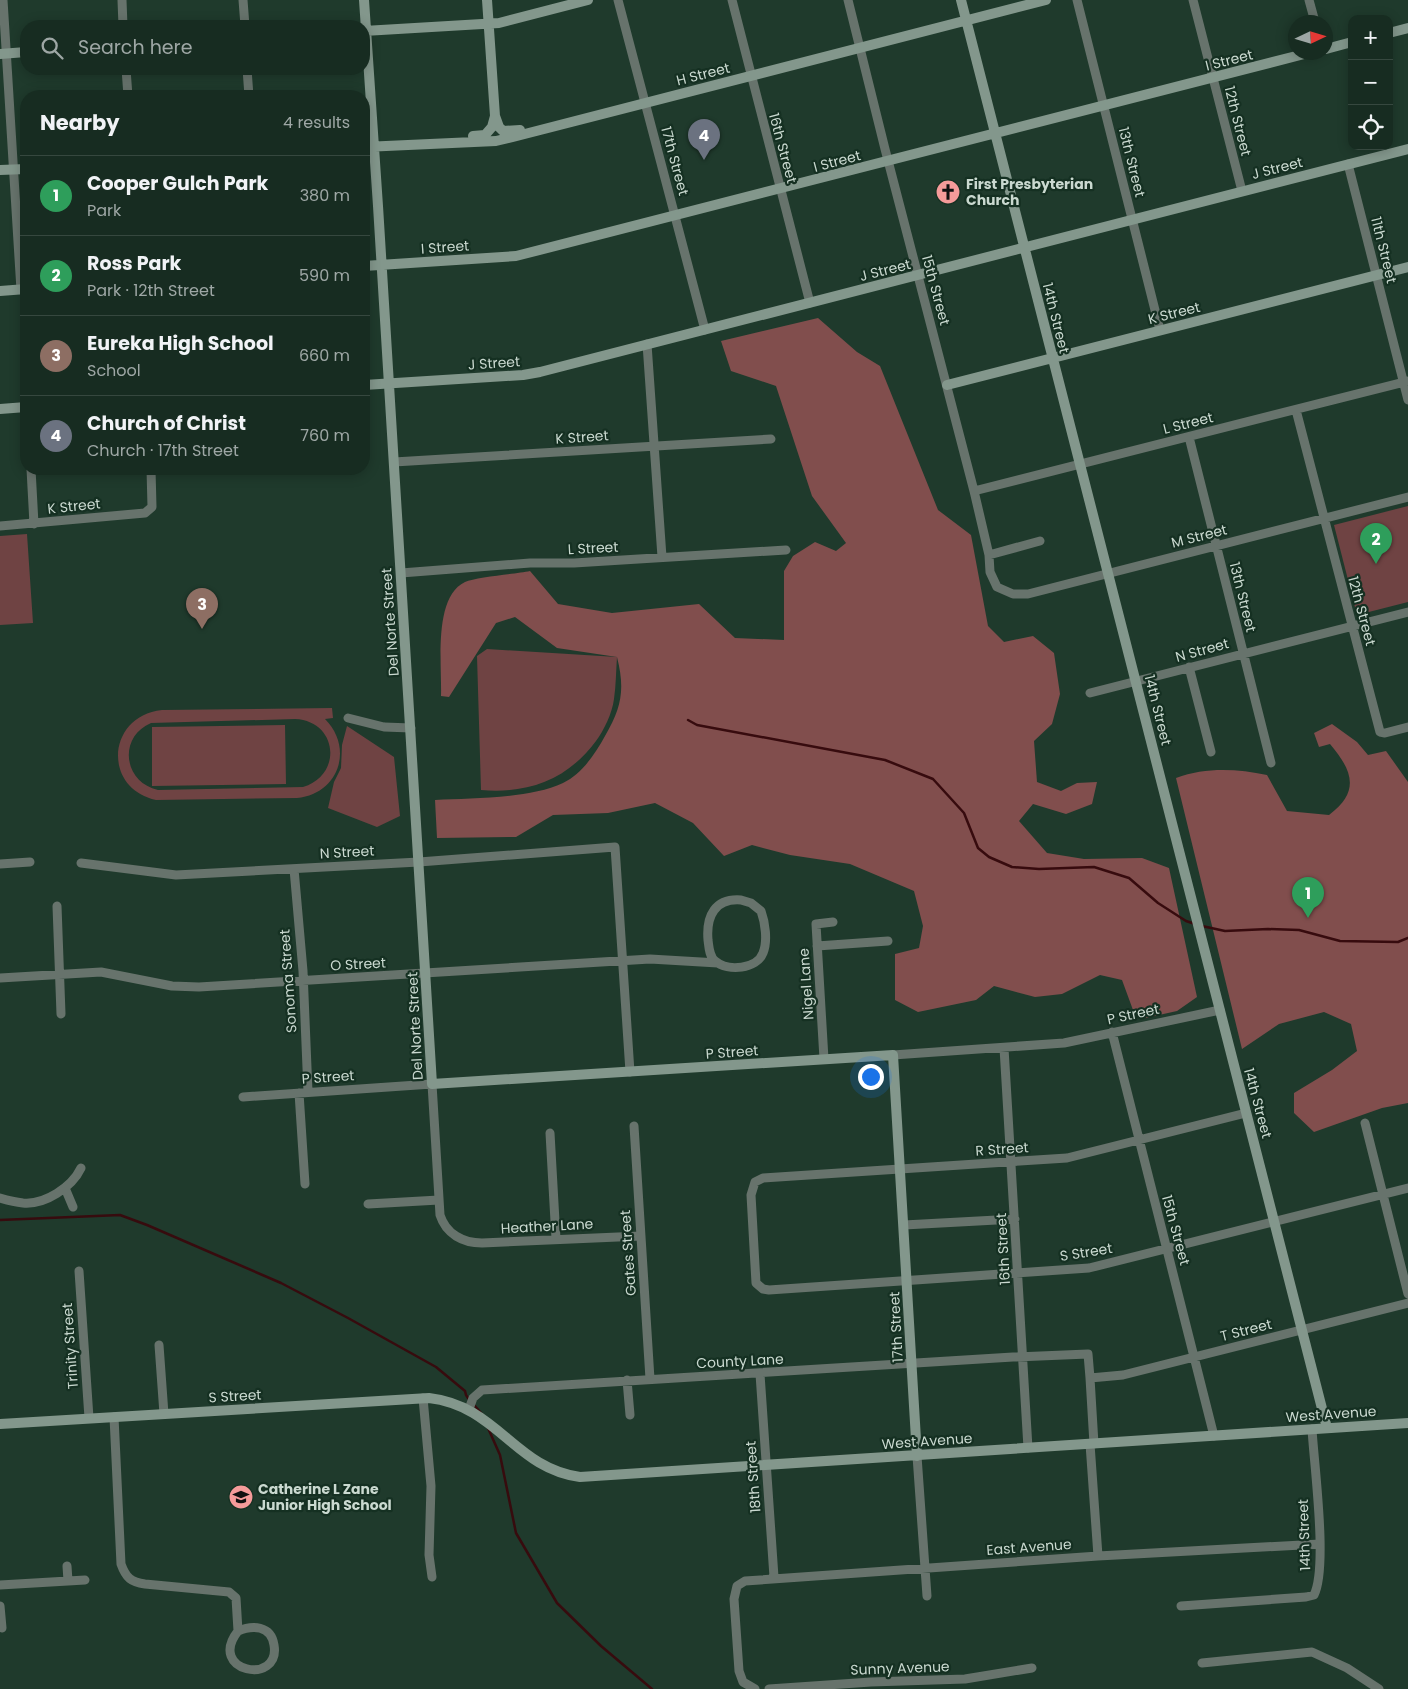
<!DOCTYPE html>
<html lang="en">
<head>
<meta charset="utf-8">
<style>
  :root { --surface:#172c21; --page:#20342a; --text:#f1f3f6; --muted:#9ea7a5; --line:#36483f; --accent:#1a73e8 }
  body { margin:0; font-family:Poppins,sans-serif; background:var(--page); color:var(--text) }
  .controls { position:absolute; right:15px; top:15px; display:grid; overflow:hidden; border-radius:10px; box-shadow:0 2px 12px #0003 }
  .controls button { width:45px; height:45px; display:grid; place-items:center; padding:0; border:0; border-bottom:1px solid var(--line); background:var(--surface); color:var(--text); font:25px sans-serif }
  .compass { position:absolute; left:1288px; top:15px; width:45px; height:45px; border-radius:50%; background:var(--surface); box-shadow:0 2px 12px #0003; rotate:86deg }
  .you { position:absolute; left:870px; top:1076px; width:18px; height:18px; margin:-12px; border:4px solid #fff; border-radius:50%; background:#1a73e8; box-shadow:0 0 0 8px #1a73e833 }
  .badge { display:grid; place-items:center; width:32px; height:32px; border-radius:50%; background:var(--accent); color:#fff; font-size:16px; font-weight:700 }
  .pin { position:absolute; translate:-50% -41px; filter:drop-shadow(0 1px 2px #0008) }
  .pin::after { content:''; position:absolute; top:26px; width:18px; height:15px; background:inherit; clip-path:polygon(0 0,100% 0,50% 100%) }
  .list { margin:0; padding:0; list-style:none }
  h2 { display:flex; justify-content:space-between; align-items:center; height:65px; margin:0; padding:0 20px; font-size:21px }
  h2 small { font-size:16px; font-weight:400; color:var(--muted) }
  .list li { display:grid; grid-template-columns:32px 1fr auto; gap:15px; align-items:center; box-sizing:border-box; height:80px; padding:0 20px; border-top:1px solid var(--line) }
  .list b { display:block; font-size:19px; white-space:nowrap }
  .list p { margin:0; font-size:16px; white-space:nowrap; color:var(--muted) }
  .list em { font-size:16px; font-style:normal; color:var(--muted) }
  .icon { flex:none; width:28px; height:28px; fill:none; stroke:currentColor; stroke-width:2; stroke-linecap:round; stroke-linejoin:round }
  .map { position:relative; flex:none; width:1408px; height:1689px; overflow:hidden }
  .search { position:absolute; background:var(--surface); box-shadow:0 2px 12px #0003; left:20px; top:20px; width:350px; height:55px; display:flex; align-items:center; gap:12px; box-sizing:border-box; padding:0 18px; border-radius:20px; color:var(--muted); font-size:19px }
  .panel { position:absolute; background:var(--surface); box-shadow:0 2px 12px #0003; left:20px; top:90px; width:350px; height:385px; border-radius:20px }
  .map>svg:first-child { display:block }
  .green { fill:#6f4343; fill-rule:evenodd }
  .forest { fill:#814e4d }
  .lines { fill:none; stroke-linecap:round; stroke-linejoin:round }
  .stream { stroke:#370b0e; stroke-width:2.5 }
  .street { stroke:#67736c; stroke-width:9 }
  .secondary { stroke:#83978c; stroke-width:10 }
  .labels { text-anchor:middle; stroke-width:4.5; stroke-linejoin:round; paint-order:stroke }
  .street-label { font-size:14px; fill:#cad9d0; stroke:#153022 }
  .poi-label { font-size:14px; font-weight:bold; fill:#cad9d0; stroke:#153022; text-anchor:start }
</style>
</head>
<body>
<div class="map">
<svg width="1408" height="1689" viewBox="0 0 1408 1689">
  <rect width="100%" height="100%" fill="#1f3a2c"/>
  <path class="green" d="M1408 506V602L1357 615 1334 525Z
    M27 534 33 623 0 625V536Z
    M487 649 617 657C616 671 616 685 614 699 612 714 604 730 596 741 567 780 528 794 481 790L477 656Z
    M332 708 333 718 325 719C354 748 339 794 297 798L156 800C102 788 107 716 162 710ZM295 719C338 721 343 775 303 787L158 790C123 782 118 737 151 723Z
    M285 725 286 784 152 786V727Z
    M347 726 394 757 400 816 377 827 328 808 334 782 341 768 342 745Z"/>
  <path class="forest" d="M818 318 857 352 880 366 938 510 971 535 988 626 1004 642 1033 636 1054 653 1060 694 1052 724 1034 741 1037 782 1061 791 1077 783 1097 782 1092 804 1066 814 1033 804 1019 821 1047 853 1084 859 1142 858 1169 868 1197 997 1177 1011 1141 1019 1133 1010 1122 980 1100 975 1062 994 1035 997 994 986 976 1000 918 1012 895 1000V954L919 948 923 926 914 891 850 864 790 855 752 845 724 856 693 823 655 803 608 813 553 815 516 837 437 838 435 800C472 798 529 799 563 783 582 774 595 754 605 736 622 707 625 689 617 657L557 648 515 617 496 623 449 697 441 696C442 665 433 597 465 582 476 577 516 574 530 571L558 604 612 613 699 604 735 638 784 640V571L793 556 815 542 836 551 846 543 812 496 776 386 731 371 721 341Z
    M1332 724 1357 742 1368 755 1386 751 1408 782V1103L1382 1108 1314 1132 1294 1113V1093L1332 1070 1357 1051 1351 1024 1324 1012 1279 1024 1242 1049 1176 778C1206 767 1237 769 1267 775L1287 811 1329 815C1361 791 1352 770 1330 744L1319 747 1314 733Z"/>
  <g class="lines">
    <path class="stream" d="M688 720 697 725 885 760 933 779 964 813 978 848 989 857 1012 867 1039 869 1094 867 1129 878 1158 903 1186 921 1195 924
      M1202 926 1225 931 1268 929 1299 930 1340 941 1398 942 1408 938
      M0 1220 120 1215 147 1225 281 1283 348 1318 436 1367 465 1391 466 1395 470 1401
      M474 1405 482 1414
      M488 1428 500 1455 516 1533 557 1603 601 1646 652 1689"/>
    <path class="street" d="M3 0 21 290
      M122 0 123 26
      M243 0 245 26
      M618 0 705 330
      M732 0 810 303
      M848 0 885 149 974 491 989 555 990 572 997 587 1013 594H1028L1408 497
      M1077 0 1160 330
      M1193 0 1242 191
      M1309 0 1315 22
      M126 69 128 96
      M247 69 249 96
      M1348 164 1408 400
      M647 344 662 557
      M1296 410 1380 732 1385 733 1408 727
      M1189 437 1271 763
      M394 462 771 439
      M31 469 34 524
      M974 491 1408 381
      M0 526 145 513 152 507 151 469
      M989 555 1040 541
      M401 573 530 563H574L786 550
      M1189 667 1211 752
      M1090 693 1408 612
      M348 718 384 727 411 728
      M81 863 176 875 419 862 615 847 630 1072
      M0 864 30 862
      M294 869 303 971 308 1092
      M741 900 751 903 761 911C765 922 768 941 763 953 757 969 728 972 715 961 709 956 709 947 708 940 706 916 715 898 741 900Z
      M57 906 61 1014
      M817 946 888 941
      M0 978 101 972 172 986 199 987 650 959 718 963
      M1112 1032 1214 1436
      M1004 1048 1028 1448
      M893 1055 1064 1043 1220 1010
      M824 1059 816 924 833 922
      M299 1093 305 1184
      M243 1097 432 1084 440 1215C446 1234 463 1243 482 1243L641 1236
      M1246 1113 1067 1158 763 1178 755 1182 751 1195 756 1283 763 1289 769 1290 1089 1268 1408 1188
      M1365 1123 1408 1294
      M634 1126 650 1379
      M550 1133 556 1239
      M65 1188 73 1207
      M0 1198C7 1200 15 1202 23 1203 45 1205 72 1187 81 1168
      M368 1204 439 1200
      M904 1225 1015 1219
      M79 1271 89 1418
      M159 1345 164 1414
      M760 1374 774 1577
      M1090 1378 1094 1444
      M627 1380 630 1415
      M423 1398 431 1486 429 1555 432 1577
      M469 1409 473 1398 482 1390 1013 1357 1088 1354 1090 1378 1123 1375 1408 1303
      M114 1417 121 1564C126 1578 131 1582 145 1584L229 1592 236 1598 238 1631C206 1672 281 1686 274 1645 271 1625 252 1625 238 1631
      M1090 1444 1098 1556
      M917 1456 927 1596
      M67 1566 68 1581
      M0 1585 85 1580
      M0 1606 2 1628
      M1181 1606 1306 1597 1314 1595C1328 1567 1314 1465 1312 1429
      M1202 1663 1312 1652 1347 1668 1379 1689
      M755 1689 743 1682 739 1671 734 1599 737 1586 745 1581 1098 1556 1320 1544
      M769 1689 871 1682 965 1679 1032 1668"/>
    <path class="secondary" d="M364 0 378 206 432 1084 893 1055 917 1456
      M487 0 495 116 499 127 503 131 520 130
      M961 0 1327 1428
      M364 31 499 23 588 0
      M1389 33 1408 28
      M1326 49 1352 42
      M0 54 26 52
      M473 136 485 135 492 127 495 116
      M364 147 496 141 513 137 1046 0
      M0 170 26 169
      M364 266 516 256 1312 52
      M0 291 26 289
      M364 385 523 375 540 372 1408 149
      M947 385 1408 267
      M0 409 26 407
      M0 1424 429 1398C498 1406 514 1468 580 1477L1408 1423"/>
  </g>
  <defs>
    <symbol id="church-disc" viewBox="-11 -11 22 22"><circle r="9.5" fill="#f59b9a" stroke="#153022"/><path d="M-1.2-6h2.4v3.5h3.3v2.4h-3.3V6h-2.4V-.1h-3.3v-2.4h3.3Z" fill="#111"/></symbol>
    <symbol id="school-disc" viewBox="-11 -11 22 22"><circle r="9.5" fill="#f59b9a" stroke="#153022"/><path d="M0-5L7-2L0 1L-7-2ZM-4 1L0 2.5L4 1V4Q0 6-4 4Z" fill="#111"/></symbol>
  </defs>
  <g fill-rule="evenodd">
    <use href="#church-disc" x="934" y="178" width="28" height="28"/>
    <use href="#school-disc" x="227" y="1483" width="28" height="28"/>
  </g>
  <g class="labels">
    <g class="street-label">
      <text transform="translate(1229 60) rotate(-14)" y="5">I Street</text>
      <text transform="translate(703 74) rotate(-14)" y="5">H Street</text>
      <text transform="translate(1238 121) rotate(76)" y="5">12th Street</text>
      <text transform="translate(783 148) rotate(75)" y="5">16th Street</text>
      <text transform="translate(675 161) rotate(75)" y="5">17th Street</text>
      <text transform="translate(837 161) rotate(-15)" y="5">I Street</text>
      <text transform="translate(1132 162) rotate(76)" y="5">13th Street</text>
      <text transform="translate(1277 168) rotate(-14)" y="5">J Street</text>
      <text transform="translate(445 247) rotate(-4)" y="5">I Street</text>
      <text transform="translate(1384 250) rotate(76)" y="5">11th Street</text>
      <text transform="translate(885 270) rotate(-14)" y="5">J Street</text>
      <text transform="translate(936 290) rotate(75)" y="5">15th Street</text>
      <text transform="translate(1174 313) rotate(-14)" y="5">K Street</text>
      <text transform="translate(1056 318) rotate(76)" y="5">14th Street</text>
      <text transform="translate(494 363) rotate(-4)" y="5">J Street</text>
      <text transform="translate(1188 423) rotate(-14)" y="5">L Street</text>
      <text transform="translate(582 437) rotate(-4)" y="5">K Street</text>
      <text transform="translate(74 506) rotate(-6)" y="5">K Street</text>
      <text transform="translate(1199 536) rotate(-14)" y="5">M Street</text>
      <text transform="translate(593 548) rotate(-3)" y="5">L Street</text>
      <text transform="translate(1243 597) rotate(76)" y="5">13th Street</text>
      <text transform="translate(1362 611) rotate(75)" y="5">12th Street</text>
      <text transform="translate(390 622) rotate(-94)" y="5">Del Norte Street</text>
      <text transform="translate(1202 650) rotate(-15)" y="5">N Street</text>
      <text transform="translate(1158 710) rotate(76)" y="5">14th Street</text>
      <text transform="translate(347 852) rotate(-3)" y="5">N Street</text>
      <text transform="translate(358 964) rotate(-3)" y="5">O Street</text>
      <text transform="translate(288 981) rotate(-94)" y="5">Sonoma Street</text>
      <text transform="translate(806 984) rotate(-94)" y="5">Nigel Lane</text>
      <text transform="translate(1133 1014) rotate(-12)" y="5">P Street</text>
      <text transform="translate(415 1026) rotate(-93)" y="5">Del Norte Street</text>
      <text transform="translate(732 1052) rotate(-4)" y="5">P Street</text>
      <text transform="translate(328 1077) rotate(-4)" y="5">P Street</text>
      <text transform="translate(1258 1103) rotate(75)" y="5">14th Street</text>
      <text transform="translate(1002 1149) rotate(-4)" y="5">R Street</text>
      <text transform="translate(547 1226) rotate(-3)" y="5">Heather Lane</text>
      <text transform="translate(1176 1230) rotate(75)" y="5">15th Street</text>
      <text transform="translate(1003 1249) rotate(-93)" y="5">16th Street</text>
      <text transform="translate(1086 1252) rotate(-9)" y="5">S Street</text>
      <text transform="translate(628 1253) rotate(-94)" y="5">Gates Street</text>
      <text transform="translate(896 1327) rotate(-93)" y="5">17th Street</text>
      <text transform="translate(1246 1330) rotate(-14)" y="5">T Street</text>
      <text transform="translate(70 1346) rotate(-94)" y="5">Trinity Street</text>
      <text transform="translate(740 1361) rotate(-3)" y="5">County Lane</text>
      <text transform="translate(235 1396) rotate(-3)" y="5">S Street</text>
      <text transform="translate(1331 1414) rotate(-4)" y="5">West Avenue</text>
      <text transform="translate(927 1441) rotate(-4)" y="5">West Avenue</text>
      <text transform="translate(753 1477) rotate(-94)" y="5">18th Street</text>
      <text transform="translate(1304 1535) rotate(-92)" y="5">14th Street</text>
      <text transform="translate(1029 1547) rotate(-4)" y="5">East Avenue</text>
      <text transform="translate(900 1668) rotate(-2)" y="5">Sunny Avenue</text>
    </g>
    <g class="poi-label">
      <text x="966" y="189">First Presbyterian<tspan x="966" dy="16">Church</tspan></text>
      <text x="258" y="1494">Catherine L Zane<tspan x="258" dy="16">Junior High School</tspan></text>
    </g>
  </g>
</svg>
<div class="controls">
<button>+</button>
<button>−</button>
<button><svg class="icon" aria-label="locate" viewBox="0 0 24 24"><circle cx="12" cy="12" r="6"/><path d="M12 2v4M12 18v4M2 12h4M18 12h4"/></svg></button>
</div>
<svg class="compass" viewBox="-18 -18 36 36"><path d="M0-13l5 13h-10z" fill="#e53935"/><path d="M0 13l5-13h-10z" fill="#9ea7a5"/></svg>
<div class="you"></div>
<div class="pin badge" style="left:1308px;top:918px;background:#2e9e5b">1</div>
<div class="pin badge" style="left:1376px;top:564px;background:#2e9e5b">2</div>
<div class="pin badge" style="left:202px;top:629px;background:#8d6e63">3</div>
<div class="pin badge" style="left:704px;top:160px;background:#6b7280">4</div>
<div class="search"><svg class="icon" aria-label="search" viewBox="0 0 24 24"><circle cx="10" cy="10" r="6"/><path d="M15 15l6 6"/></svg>Search here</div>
<section class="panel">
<h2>Nearby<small>4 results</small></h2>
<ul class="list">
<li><span class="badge" style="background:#2e9e5b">1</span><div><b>Cooper Gulch Park</b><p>Park</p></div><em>380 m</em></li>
<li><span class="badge" style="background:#2e9e5b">2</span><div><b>Ross Park</b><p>Park · 12th Street</p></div><em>590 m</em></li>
<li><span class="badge" style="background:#8d6e63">3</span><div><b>Eureka High School</b><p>School</p></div><em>660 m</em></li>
<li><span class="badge" style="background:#6b7280">4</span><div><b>Church of Christ</b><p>Church · 17th Street</p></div><em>760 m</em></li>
</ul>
</section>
</div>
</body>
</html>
